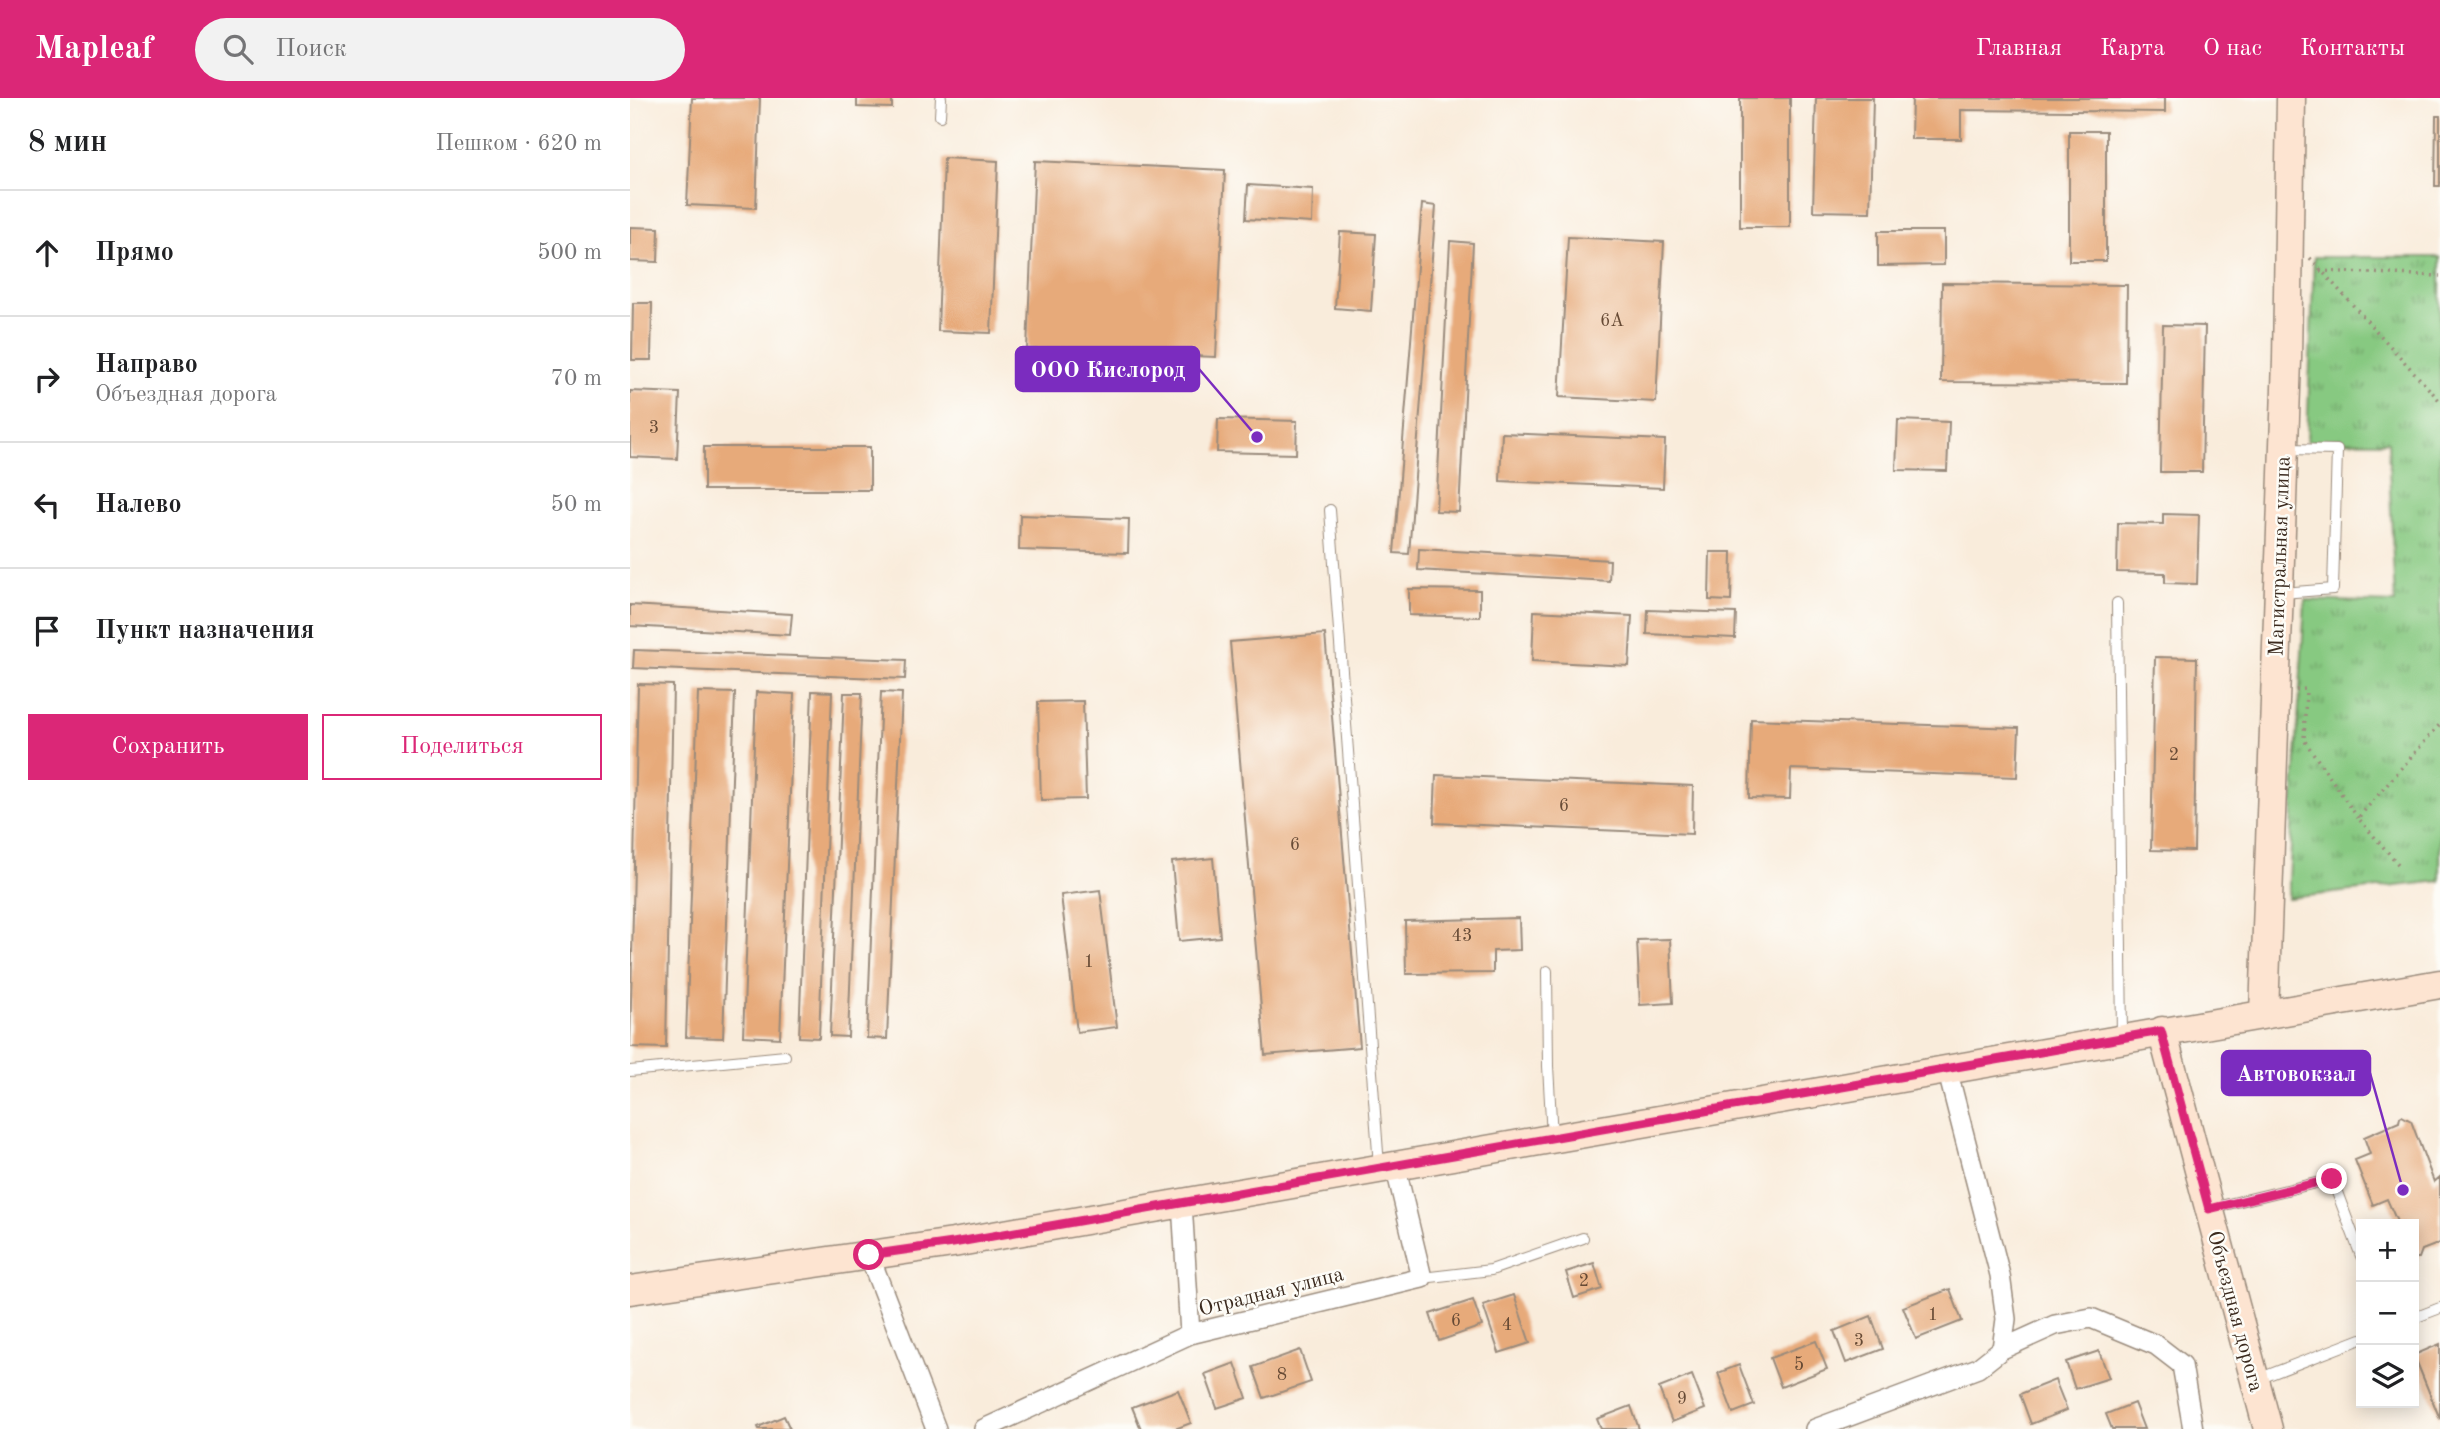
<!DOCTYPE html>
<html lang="ru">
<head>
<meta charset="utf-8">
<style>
  :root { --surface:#fff; --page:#f2f2f2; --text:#202124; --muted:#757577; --line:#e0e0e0; --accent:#db2777 }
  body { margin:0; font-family:"Old Standard TT",serif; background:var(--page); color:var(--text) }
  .controls { position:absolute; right:21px; bottom:21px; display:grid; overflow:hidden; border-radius:0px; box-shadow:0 4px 18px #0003 }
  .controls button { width:63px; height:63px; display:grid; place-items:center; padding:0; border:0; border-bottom:2px solid var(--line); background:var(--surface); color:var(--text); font:35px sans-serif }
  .stop { position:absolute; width:21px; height:21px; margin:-16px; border:5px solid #db2777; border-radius:50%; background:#fff }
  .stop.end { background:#db2777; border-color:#fff; box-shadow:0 2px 7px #0008 }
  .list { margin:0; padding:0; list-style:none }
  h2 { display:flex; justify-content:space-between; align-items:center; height:91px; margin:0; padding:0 28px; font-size:30px }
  h2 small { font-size:23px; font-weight:400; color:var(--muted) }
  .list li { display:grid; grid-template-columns:46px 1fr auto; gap:21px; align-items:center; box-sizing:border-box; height:126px; padding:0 28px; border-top:2px solid var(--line) }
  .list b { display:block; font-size:26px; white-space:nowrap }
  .list p { margin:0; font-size:23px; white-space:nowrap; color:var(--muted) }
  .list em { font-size:23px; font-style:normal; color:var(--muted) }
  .actions { display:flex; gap:14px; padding:21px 28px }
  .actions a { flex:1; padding:16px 0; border:2px solid var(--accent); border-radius:0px; text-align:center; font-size:24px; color:var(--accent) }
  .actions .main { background:var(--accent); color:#fff }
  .icon { flex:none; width:38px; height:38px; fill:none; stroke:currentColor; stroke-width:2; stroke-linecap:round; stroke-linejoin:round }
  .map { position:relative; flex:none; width:1810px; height:1331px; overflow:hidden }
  header { display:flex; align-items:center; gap:42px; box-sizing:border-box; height:98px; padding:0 35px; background:var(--accent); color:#fff }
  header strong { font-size:33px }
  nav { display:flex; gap:38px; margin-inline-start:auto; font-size:24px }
  .search { width:490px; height:63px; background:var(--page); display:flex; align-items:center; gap:18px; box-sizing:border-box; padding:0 24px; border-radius:38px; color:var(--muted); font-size:26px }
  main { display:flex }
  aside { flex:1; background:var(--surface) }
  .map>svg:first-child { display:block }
  .grass { fill:url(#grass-tufts); stroke:#617a50; stroke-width:2 }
  .building { fill:#e7aa7a }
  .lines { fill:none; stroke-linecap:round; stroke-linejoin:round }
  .lane-casing { stroke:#9a8b7c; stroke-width:12 }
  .street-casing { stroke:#9a8b7c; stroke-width:22 }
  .secondary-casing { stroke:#9a8b7c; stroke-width:31 }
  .path { stroke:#9a8b7c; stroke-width:3.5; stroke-dasharray:2 5; stroke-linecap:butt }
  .lane { stroke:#fff; stroke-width:10 }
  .street { stroke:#fff; stroke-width:19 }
  .secondary { stroke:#fde4d1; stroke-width:28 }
  .route { stroke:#db2777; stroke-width:9 }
  .labels { text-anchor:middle; stroke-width:5; stroke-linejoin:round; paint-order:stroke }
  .number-label { font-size:18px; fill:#664a35 }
  .street-label { font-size:21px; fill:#3b2a1e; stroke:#fdfcf7 }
  .leader { fill:none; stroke:#7b2cbf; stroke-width:2.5 }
  .callout-dot { fill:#7b2cbf; stroke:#fdfcf7; stroke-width:2.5 }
  .callout { fill:#7b2cbf; stroke:#7b2cbf; stroke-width:2.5 }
  .callout-label { font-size:23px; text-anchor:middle; font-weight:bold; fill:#fff }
</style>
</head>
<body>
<header>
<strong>Mapleaf</strong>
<div class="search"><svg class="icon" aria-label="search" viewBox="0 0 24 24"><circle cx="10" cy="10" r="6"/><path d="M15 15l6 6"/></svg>Поиск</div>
<nav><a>Главная</a><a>Карта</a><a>О нас</a><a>Контакты</a></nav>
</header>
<main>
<aside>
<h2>8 мин<small>Пешком · 620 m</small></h2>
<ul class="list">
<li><svg class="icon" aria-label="ahead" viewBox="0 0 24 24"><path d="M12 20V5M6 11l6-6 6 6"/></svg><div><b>Прямо</b></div><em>500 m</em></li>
<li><svg class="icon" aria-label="right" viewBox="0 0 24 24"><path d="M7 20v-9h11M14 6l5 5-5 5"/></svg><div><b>Направо</b><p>Объездная дорога</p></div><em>70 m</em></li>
<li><svg class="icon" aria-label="left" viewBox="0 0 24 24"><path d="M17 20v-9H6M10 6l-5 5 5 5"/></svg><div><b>Налево</b></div><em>50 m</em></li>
<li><svg class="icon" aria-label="arrive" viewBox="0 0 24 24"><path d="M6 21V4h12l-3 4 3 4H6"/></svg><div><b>Пункт назначения</b></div></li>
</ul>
<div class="actions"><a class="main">Сохранить</a><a>Поделиться</a></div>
</aside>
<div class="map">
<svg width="1810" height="1331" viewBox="0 0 1810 1331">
  <defs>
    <pattern id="grass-tufts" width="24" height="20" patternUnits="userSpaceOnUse" patternTransform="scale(1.75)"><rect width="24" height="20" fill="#87c981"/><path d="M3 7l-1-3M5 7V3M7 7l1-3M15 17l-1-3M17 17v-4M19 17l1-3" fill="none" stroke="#70a369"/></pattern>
  </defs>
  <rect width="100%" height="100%" fill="#fdfcf7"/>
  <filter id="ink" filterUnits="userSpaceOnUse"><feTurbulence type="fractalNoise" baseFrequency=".0143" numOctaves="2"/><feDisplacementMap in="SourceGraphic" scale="14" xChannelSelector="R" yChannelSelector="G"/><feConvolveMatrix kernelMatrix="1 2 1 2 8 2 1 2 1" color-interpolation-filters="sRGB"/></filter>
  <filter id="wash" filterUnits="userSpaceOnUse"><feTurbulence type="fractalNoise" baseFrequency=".00686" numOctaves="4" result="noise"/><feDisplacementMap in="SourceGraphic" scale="28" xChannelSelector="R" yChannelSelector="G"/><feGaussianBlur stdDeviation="1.57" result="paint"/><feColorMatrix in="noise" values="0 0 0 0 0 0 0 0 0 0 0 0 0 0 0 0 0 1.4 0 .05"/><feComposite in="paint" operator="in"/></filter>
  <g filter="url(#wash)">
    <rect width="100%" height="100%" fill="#f9ecdb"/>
    <path class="grass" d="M1684 159H1810V783L1658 800 1675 502 1765 505 1758 344 1677 343Z"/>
    <g id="blocks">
      <path class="building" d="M62 0H130L126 110 57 107Z
        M227 0H262V10L227 9Z
        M1110 0H1160V129H1110Z
        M1186 0H1243L1240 114 1183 113Z
        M1282 0H1535V14L1331 12V41H1281Z
        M1806 18H1810V88H1805Z
        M1439 33H1476V163H1439Z
        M314 60 368 63 361 235 308 233Z
        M405 63 595 72 586 259 397 251Z
        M618 87 683 91 682 125 616 121Z
        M792 106 806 108 779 456 764 455Z
        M0 129 29 130 28 164 0 163Z
        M1248 133H1314V167L1248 168Z
        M710 134 746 136 741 213 705 210Z
        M938 139 1034 144 1026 304 929 299Z
        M820 143 843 145 829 414 806 413Z
        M1312 185 1497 187 1496 285 1311 284Z
        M3 205H22L21 262H2Z
        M1533 227 1575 228 1572 374H1530Z
        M0 293 50 295 47 361 0 359Z
        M588 321 667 323 666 356 587 354Z
        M1268 322 1319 324 1317 373 1266 372Z
        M872 335 1035 342 1033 390 870 383Z
        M74 349H240V392H74Z
        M1533 416 1569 417 1567 486 1535 485V475L1487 474 1488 425 1533 426Z
        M390 417 499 421 498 455 389 452Z
        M789 451 980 462 979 483 788 472Z
        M1080 454H1102L1101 503 1079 502Z
        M779 491 850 492V519L779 517Z
        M0 507 162 516 160 537 0 528Z
        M1018 512 1106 515 1105 540 1017 536Z
        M904 513 1002 518 999 568 902 563Z
        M695 536 730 949 635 957 600 544Z
        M4 552 276 562 275 581 3 570Z
        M1525 559 1567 560 1564 753 1521 752Z
        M8 586 43 587 36 950 0 949Z
        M182 593 202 594 189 940 169 939Z
        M68 594 105 595 93 940 56 939Z
        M126 594 164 596 150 940 113 938Z
        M251 594 272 595 257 941 237 940Z
        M214 595H232L218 939 200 938Z
        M453 603 456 701 411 702 408 604Z
        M1121 621 1389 630 1387 679 1161 671 1160 701 1119 700Z
        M806 677 1063 688 1062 736 804 725Z
        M583 760 590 839 549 843 542 764Z
        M470 792 487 929 447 934 431 797Z
        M889 820 890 852 863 853V875L776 876 775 823Z
        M1040 841 1043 905 1010 907 1007 842Z
        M1772 1018 1781 1023 1804 1084 1810 1079V1145L1792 1152 1789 1160H1784V1126H1768L1757 1101 1743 1107 1725 1062 1740 1056 1734 1039 1769 1024 1770 1019Z
        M964 1165 972 1191 944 1200 936 1174Z
        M1320 1191 1332 1223 1286 1241 1273 1209Z
        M884 1197 900 1245 869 1255 853 1207Z
        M843 1202 852 1228 809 1243 800 1216Z
        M1241 1218 1253 1251 1216 1265 1204 1233Z
        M1186 1243 1197 1271 1151 1289 1140 1260Z
        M1810 1246V1321L1784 1257Z
        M670 1252 681 1284 634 1300 623 1269Z
        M1469 1253 1479 1280 1445 1291 1436 1264Z
        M605 1265 617 1300 587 1310 575 1276Z
        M1109 1267 1124 1307 1103 1315 1088 1275Z
        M1062 1277 1075 1311 1042 1324 1029 1290Z
        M1425 1282 1437 1312 1401 1326 1390 1296Z
        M548 1292 561 1325 545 1331H511L502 1309Z
        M1504 1305 1514 1331H1482L1476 1316Z
        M1001 1308 1009 1331H971L967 1321Z
        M154 1318 160 1331H129L128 1329Z"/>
    </g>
  </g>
  <g filter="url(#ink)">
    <use href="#blocks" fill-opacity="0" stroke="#9a8b7c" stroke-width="2"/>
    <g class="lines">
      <defs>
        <path id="lane" d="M310 18 311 0
          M700 412 749 1068
          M1652 495 1703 491 1707 352 1658 351
          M1487 505 1492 940
          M917 873 918 968 922 1039
          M0 973 155 958
          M1582 1110 1702 1081 1731 1158
          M792 1180 861 1172 953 1140
          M1784 1220 1810 1210
          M1628 1281 1731 1241"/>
        <path id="street" d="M552 1105 560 1236
          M239 1157 306 1331
          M1372 1251 1425 1227 1461 1220 1526 1247 1552 1267 1563 1331
          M354 1331 560 1236 792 1180 765 1067
          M1185 1331 1348 1270 1372 1251 1376 1221 1370 1177 1317 971"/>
        <path id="secondary" d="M1634 916 1657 262 1661 0
          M1532 933 1638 1331
          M0 1192 323 1145 1810 886"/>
      </defs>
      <use href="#lane" class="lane-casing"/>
      <use href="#street" class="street-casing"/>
      <use href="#secondary" class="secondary-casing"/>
      <path class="path" d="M1680 160 1810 303
        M1690 173 1810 178
        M1666 592 1676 591 1674 642 1728 720
        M1768 766 1728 720 1810 626"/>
      <use href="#lane" class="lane"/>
      <use href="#street" class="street"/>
      <use href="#secondary" class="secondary"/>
    </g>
  </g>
  <g class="lines" filter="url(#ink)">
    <path class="route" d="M239 1157 323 1145 1531 933 1579 1111 1702 1081"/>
  </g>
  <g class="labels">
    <g class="number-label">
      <text x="982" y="228">6А</text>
      <text x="24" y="335">3</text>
      <text x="1544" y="662">2</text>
      <text x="934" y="713">6</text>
      <text x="665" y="752">6</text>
      <text x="832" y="843">43</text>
      <text x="459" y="869">1</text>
      <text x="954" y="1188">2</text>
      <text x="1303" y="1222">1</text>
      <text x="826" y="1228">6</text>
      <text x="877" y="1232">4</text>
      <text x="1229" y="1248">3</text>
      <text x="1169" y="1272">5</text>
      <text x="652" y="1282">8</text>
      <text x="1052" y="1306">9</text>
    </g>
    <g class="street-label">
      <text transform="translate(1649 458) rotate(-88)" y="7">Магистральная улица</text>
      <text transform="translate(641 1193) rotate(-14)" y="7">Отрадная улица</text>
      <text transform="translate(1606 1213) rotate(75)" y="7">Объездная дорога</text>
    </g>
  </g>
  <path class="leader" d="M627 339L569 271M1773 1092L1740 975"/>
  <g class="callout-dot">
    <circle cx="627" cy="339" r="7"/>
    <circle cx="1773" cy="1092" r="7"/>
  </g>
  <g class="callout">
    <rect x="386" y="249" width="183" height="44" rx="7"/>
    <rect x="1592" y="953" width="148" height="44" rx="7"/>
  </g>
  <g class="callout-label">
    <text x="478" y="279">ООО Кислород</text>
    <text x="1666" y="983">Автовокзал</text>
  </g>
</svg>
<div class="controls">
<button>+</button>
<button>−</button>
<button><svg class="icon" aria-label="layers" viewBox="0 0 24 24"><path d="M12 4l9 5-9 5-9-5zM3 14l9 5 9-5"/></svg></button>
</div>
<div class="stop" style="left:239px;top:1157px"></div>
<div class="stop end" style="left:1702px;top:1081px"></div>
</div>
</main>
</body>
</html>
